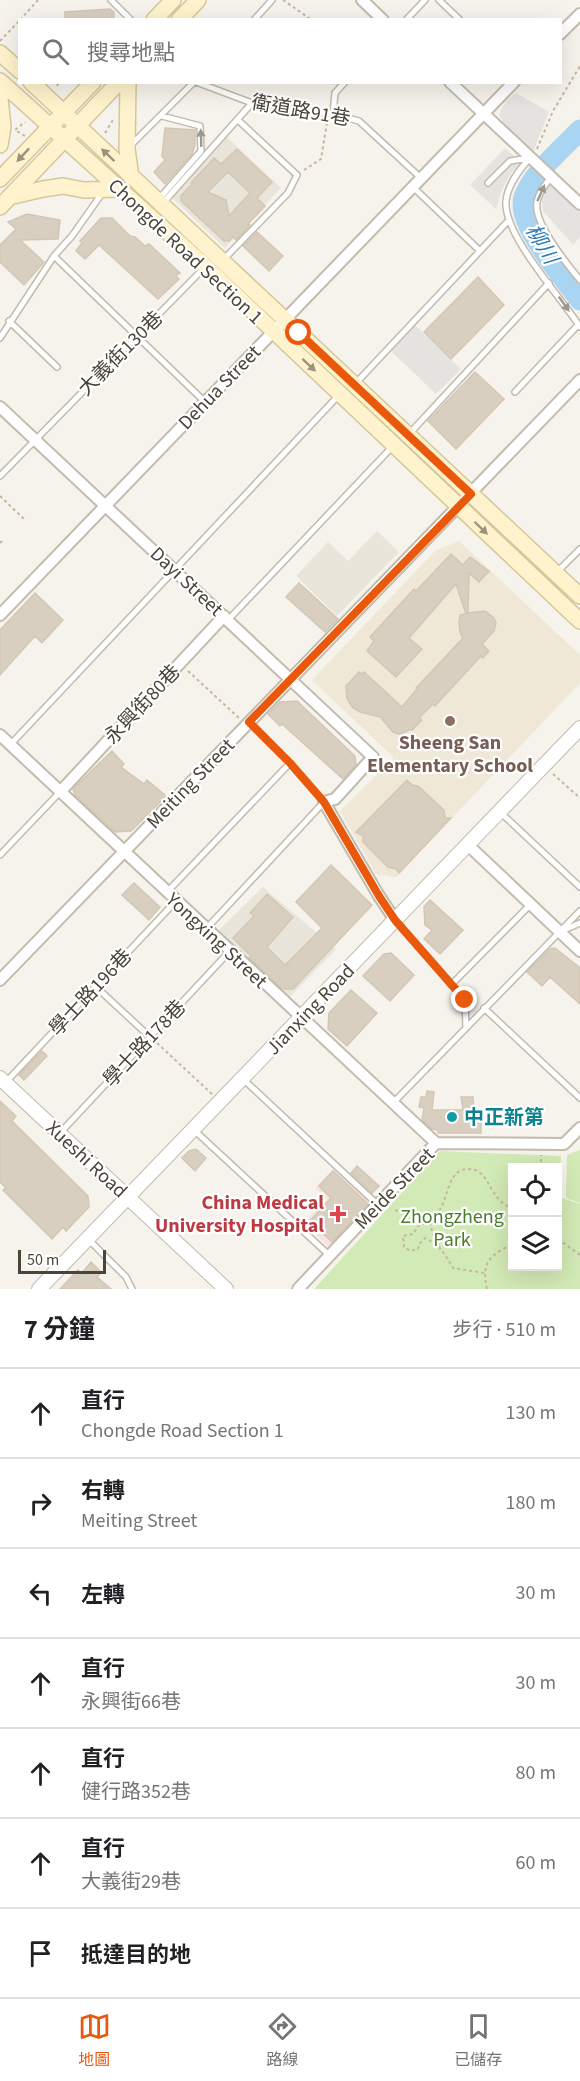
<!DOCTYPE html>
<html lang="zh-TW">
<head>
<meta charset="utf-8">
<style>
  :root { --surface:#fff; --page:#f2f2f2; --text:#202124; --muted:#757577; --line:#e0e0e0; --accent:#ea580c }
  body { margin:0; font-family:"Source Sans 3","Noto Sans TC",sans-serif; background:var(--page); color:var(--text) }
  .controls { position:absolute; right:18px; bottom:18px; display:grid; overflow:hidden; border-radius:0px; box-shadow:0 6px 24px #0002 }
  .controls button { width:54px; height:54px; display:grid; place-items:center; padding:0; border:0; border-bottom:2px solid var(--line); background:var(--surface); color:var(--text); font:30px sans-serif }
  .scale { position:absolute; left:18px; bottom:15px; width:88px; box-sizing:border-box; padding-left:6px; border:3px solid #4b4439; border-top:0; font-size:16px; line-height:21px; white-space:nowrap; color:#4b4439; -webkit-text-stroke:4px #fff; paint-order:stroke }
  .stop { position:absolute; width:18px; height:18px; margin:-14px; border:4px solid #ea580c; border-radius:50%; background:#fff }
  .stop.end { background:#ea580c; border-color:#fff; box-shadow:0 2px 6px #0008 }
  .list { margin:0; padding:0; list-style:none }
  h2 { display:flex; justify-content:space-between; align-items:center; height:78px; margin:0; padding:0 24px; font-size:26px }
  h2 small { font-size:20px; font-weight:400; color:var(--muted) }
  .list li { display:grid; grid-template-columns:39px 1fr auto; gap:18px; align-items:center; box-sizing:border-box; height:90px; padding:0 24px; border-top:2px solid var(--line) }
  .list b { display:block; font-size:22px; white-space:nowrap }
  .list p { margin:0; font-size:20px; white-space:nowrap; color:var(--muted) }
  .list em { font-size:20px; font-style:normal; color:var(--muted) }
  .icon { flex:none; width:33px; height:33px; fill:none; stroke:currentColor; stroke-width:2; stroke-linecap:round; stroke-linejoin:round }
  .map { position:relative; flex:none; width:580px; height:1289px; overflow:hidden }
  .search { position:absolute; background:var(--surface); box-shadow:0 6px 24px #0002; left:18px; right:18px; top:18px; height:66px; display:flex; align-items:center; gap:15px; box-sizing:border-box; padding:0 21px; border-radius:0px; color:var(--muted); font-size:22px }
  .sheet { height:708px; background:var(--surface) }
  nav { display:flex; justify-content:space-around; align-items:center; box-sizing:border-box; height:84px; border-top:2px solid var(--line); background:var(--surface); font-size:16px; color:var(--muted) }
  nav a { display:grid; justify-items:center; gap:3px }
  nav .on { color:var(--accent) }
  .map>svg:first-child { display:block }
  .residential { fill:#eae5da }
  .education { fill:#efe8d6 }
  .medical { fill:#f6e3e0 }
  .green { fill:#d2eab5; fill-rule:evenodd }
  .parking { fill:#e5e3e0 }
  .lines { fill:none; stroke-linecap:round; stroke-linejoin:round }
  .river { stroke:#a9d4f2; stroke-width:21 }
  .building { fill:#d8cfc1; stroke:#d3c7b4; stroke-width:1.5; fill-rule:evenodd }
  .service-casing { stroke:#c2bbae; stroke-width:8 }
  .minor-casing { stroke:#c2bbae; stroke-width:14 }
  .tertiary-casing { stroke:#c2bbae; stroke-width:16 }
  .secondary-casing { stroke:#d6c79b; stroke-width:18 }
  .path { stroke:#c4b79f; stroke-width:2; stroke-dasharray:3 3; stroke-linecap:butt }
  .service { stroke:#fff; stroke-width:5 }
  .minor { stroke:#fff; stroke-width:10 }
  .tertiary { stroke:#fff; stroke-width:14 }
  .secondary { stroke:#fff3cd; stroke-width:15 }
  .oneway { fill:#9c9892 }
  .oneway2 { fill:#9c937c }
  .route { stroke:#ea580c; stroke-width:8 }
  .education-dot { fill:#8d6e63; stroke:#fff; stroke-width:2 }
  .culture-dot { fill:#0f9aa8; stroke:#fff; stroke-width:2 }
  .health-dot { fill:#e0444e; stroke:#fff; stroke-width:2 }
  .labels { text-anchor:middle; stroke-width:4.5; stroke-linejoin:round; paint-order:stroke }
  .street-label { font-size:20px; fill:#4b4439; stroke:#fff }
  .education-label { font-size:20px; font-weight:bold; fill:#785e54; stroke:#fff }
  .culture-label { font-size:20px; font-weight:bold; fill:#0d838f; stroke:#fff; text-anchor:start }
  .health-label { font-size:20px; font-weight:bold; fill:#be3a42; stroke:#fff; text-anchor:end }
  .park-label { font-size:20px; fill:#4a7f2a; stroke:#fff }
  .water-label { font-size:21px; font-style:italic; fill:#2e7ab2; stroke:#fff }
</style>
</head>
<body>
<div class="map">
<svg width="580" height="1289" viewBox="0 0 580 1289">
  <rect width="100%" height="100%" fill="#f6f3ec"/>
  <path class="residential" d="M227 137 281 188 225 248 171 197Z
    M377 531 399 552 337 616 296 576 328 542 348 561Z
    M263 887 336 949 287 1000 216 933Z"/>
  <path class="education" d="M459 541 580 655V683L396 877 376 874 340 811 394 758 312 680 435 551Z"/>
  <path class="medical" d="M334 1168 372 1204 330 1248 304 1223 327 1199 315 1188Z"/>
  <path class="green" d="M580 1150V1203L566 1198 567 1155Z
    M440 1151 561 1156 559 1197 580 1204V1289H314ZM512 1168H558V1266H512Z"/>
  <path class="parking" d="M516 93 549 112 533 152 504 125 499 114 507 100Z
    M505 148 521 163 510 175 501 192 496 209 470 185Z
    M548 183 580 213V237L573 245 543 211 541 194Z
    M415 325 461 369 436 394 391 351Z"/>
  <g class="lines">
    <path class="river" d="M580 130C563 148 532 174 524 197 515 223 565 279 580 300"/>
  </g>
  <path class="building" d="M110 9 114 12V20H65V12Z
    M165 128 195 130V145L192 154 165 184 154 172 165 160 162 156Z
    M237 149 272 182 257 198 265 206 248 224 250 225 236 240 233 237 229 241H224L181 201V196L192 184 191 183 214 158 221 164ZM228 172 250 193 229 216 226 200 208 192Z
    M27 214 60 220 58 239 20 240 44 262 24 285 0 262V245L16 229 8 222Z
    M101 218H112L130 236 135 237 145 246 149 244 180 273 176 276 179 279 158 299 99 245 85 259 76 251 82 243 80 241Z
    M257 232 283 256 269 271 243 246Z
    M478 277 504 305 451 359 424 332Z
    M475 372 504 399 456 449 428 421Z
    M451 554 463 565 470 557 489 571 479 582 469 573 468 613 485 611 494 618 496 623 494 631 482 644 489 651 483 658 481 656 435 706 433 704 419 718 422 720 412 730 410 729 402 734H398L393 732 382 719 384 718 360 712 352 707 347 698 346 686 359 672 362 674 364 672 402 707 417 689 416 688 463 638 460 632 459 622 460 615 466 614 456 584 409 638 422 649 396 677 367 651 374 641 370 637 414 589 416 591Z
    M299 583 338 619 325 632 286 597Z
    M35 593 63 620 42 643 35 636 0 675V630Z
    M297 701 355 756 356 764 343 779 282 724 280 726 268 714 280 702Z
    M112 751 124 764 121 767 144 784 147 780 166 796 131 831 115 832 75 795 73 789Z
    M407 780 412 785 418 786 444 810 445 818H451L399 873 396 869 388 867 363 842V836L356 832Z
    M331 865 372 905 293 989H282L249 958 251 956 233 938 254 916 250 913 267 894 293 917 267 947 285 965 322 928 296 902Z
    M134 883 160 907 149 920 122 895Z
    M430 900 463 930 440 954 424 939 432 930 425 925 424 907Z
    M555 948 580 968V1004L550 977 542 986 527 972 550 949Z
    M391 953 414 975 390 1001 363 976 384 954Z
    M351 990 377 1013 347 1046 328 1029 329 1013Z
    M42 1051 47 1056 24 1080 19 1075Z
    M427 1091 434 1092 432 1110H463L461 1097H473L474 1109 481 1110V1133H438V1130L432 1129 422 1120 424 1108 419 1107 421 1097H426Z
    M0 1101 16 1116 12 1121 88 1196 89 1207 66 1231 63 1227 52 1239 3 1190 6 1188 0 1182Z
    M196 1149 206 1158 195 1171 182 1158 189 1151Z
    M357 1166 379 1186 372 1193 351 1173Z
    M333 1171 368 1204 332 1242 310 1221 331 1198 319 1186Z
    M91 1262 101 1272 97 1277 111 1289H60L78 1270 81 1274Z"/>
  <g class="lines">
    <defs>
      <path id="service" d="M111 0 131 20
        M439 0 460 20
        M254 20 272 0
        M406 20 425 0
        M196 82 252 103 333 114 359 121 422 179
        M333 114 335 93 345 82
        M129 147 194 82
        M530 158C519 170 508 184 506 201 503 235 562 298 580 327
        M551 177C545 185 539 192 537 202 533 223 567 264 580 280
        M488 183 510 161 529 158
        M414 188 480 251
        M158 200 201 151 200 126 162 116
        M163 203 252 103
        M54 256 205 402
        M223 260 288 193 297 175 238 120
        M9 321 57 367
        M0 338 54 256 72 236 103 192
        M356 383 509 220
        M515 392 578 325
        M410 433 549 283
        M0 476 204 268
        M556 573 580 549
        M228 620 393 446
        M249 722 290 763
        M10 745 339 395
        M500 812 580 887
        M0 855 60 792
        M168 891 290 763 324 802 206 929
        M395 920 465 1000 466 1028
        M564 930 580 923
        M451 985 531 904
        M95 986 150 1037
        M484 1008 580 1098
        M243 1079 377 1204
        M6 1082 176 901
        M393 1103 580 911
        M194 1130 329 1255
        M60 1133 229 952
        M88 1239 126 1277 132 1289"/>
      <path id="minor" d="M362 0 383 20
        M560 34 580 14
        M450 82 580 204
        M0 407 373 757 335 799 324 802 379 896 395 920
        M0 615 514 82
        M0 735 436 1143
        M60 792 224 616
        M468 845 580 951
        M0 980 580 380
        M298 1289 436 1143 564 1144 580 1128"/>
      <path id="tertiary" d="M0 1078 226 1289
        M39 1289 580 728"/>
      <path id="secondary" d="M154 20 173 0
        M179 20 198 0
        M0 53 20 71
        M0 81 205 266 580 621
        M31 82 580 596
        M128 82 127 149 131 177
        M0 98 3 127 0 145
        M0 179 93 82
        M9 197 43 189 63 186 84 190 118 189
        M0 207 119 82"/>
    </defs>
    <use href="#service" class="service-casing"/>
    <use href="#minor" class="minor-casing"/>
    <use href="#tertiary" class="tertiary-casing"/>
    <use href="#secondary" class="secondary-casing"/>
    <path class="path" d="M283 0 312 20
      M20 20 38 0
      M0 41 20 20
      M57 86 59 82
      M105 133 113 120
      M25 136 15 130 25 122
      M537 149 553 111 580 66
      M304 170 321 159 327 123
      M0 496 24 519
      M0 543 3 540
      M188 671 239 718
      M553 774 580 798
      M157 1043 212 1094
      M541 1168V1155
      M395 1210 430 1224 436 1244
      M558 1239 580 1255
      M484 1273 453 1268C445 1254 440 1245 425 1238L419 1244 418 1249 411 1251 404 1247 403 1236 413 1234 420 1224H430C433 1218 437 1213 441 1208 448 1195 449 1168 469 1169 476 1169 481 1173 485 1178 495 1194 496 1200 512 1209
      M487 1289C481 1263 489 1256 512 1244"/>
    <use href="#service" class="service"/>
    <use href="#minor" class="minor"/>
    <use href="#tertiary" class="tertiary"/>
    <use href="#secondary" class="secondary"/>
  </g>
  <defs><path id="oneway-solid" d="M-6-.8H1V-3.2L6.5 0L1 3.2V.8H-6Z" transform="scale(1.5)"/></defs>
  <g class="oneway">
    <use href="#oneway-solid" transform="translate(201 138) rotate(-92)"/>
    <use href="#oneway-solid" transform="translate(541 193) rotate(-66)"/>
    <use href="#oneway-solid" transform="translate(564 304) rotate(55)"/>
  </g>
  <g class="oneway2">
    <use href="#oneway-solid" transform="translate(23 155) rotate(133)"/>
    <use href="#oneway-solid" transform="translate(108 155) rotate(-136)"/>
    <use href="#oneway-solid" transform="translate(309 365) rotate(43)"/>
    <use href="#oneway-solid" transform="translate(481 528) rotate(44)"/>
  </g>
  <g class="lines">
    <path class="route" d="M299 333 471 494 249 722 290 763 324 802 379 896 395 920 465 1000"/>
  </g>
  <circle class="education-dot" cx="450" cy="721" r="6"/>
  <circle class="culture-dot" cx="452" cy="1117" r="6"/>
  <path class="health-dot" d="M335 1205h6v6h6v6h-6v6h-6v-6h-6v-6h6z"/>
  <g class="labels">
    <g class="street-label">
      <text transform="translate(301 110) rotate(10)" y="7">衛道路91巷</text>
      <text transform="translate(186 251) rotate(43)" y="7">Chongde Road Section 1</text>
      <text transform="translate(120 353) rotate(-45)" y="7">大義街130巷</text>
      <text transform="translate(219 387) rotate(-46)" y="7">Dehua Street</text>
      <text transform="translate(187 581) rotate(43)" y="7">Dayi Street</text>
      <text transform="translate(142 704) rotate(-47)" y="7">永興街80巷</text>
      <text transform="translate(190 783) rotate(-46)" y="7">Meiting Street</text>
      <text transform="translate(217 940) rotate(43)" y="7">Yongxing Street</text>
      <text transform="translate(90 992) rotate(-47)" y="7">學士路196巷</text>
      <text transform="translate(310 1009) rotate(-46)" y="7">Jianxing Road</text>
      <text transform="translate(144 1043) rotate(-47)" y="7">學士路178巷</text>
      <text transform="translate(87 1159) rotate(43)" y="7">Xueshi Road</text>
      <text transform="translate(394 1188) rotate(-46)" y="7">Meide Street</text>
    </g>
    <g class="education-label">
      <text x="450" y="749">Sheeng San<tspan x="450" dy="23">Elementary School</tspan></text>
    </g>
    <g class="culture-label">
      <text x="464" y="1124">中正新第</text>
    </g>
    <g class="health-label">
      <text x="324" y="1209">China Medical<tspan x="324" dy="23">University Hospital</tspan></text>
    </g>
    <g class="park-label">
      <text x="452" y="1223">Zhongzheng<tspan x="452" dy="23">Park</tspan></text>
    </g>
    <g class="water-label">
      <text transform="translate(542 244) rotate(59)" y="7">柳川</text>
    </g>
  </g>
</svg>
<div class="controls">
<button><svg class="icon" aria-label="locate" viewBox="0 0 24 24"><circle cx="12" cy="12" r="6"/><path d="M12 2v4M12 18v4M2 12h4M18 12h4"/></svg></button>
<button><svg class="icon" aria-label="layers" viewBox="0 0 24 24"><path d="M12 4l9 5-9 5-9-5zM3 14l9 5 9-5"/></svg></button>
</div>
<div class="scale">50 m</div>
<div class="stop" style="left:299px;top:333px"></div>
<div class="stop end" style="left:465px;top:1000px"></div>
<div class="search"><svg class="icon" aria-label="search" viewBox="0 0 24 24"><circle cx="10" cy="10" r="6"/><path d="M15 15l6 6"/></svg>搜尋地點</div>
</div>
<section class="sheet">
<h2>7 分鐘<small>步行 · 510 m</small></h2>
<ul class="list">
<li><svg class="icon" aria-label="ahead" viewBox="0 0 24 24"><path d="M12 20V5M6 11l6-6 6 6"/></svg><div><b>直行</b><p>Chongde Road Section 1</p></div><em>130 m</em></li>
<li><svg class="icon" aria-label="right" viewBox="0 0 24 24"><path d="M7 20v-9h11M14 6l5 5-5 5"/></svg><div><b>右轉</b><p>Meiting Street</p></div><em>180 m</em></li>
<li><svg class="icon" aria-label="left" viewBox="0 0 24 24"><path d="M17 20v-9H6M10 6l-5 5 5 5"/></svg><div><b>左轉</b></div><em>30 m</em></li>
<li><svg class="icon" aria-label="ahead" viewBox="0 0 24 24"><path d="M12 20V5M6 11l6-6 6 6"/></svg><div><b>直行</b><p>永興街66巷</p></div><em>30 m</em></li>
<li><svg class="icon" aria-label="ahead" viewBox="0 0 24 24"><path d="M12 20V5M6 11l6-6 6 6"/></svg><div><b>直行</b><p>健行路352巷</p></div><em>80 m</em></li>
<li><svg class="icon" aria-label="ahead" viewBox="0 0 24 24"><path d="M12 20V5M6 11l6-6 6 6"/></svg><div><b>直行</b><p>大義街29巷</p></div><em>60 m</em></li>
<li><svg class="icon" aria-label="arrive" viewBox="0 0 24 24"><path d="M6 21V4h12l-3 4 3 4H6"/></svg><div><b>抵達目的地</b></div></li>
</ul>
</section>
<nav>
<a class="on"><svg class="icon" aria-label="map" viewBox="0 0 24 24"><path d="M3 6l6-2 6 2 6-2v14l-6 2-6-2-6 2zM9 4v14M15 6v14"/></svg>地圖</a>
<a><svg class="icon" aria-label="directions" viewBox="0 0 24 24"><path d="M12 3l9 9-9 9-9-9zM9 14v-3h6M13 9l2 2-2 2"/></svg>路線</a>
<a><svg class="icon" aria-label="saved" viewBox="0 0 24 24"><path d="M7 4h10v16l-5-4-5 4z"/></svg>已儲存</a>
</nav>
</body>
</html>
